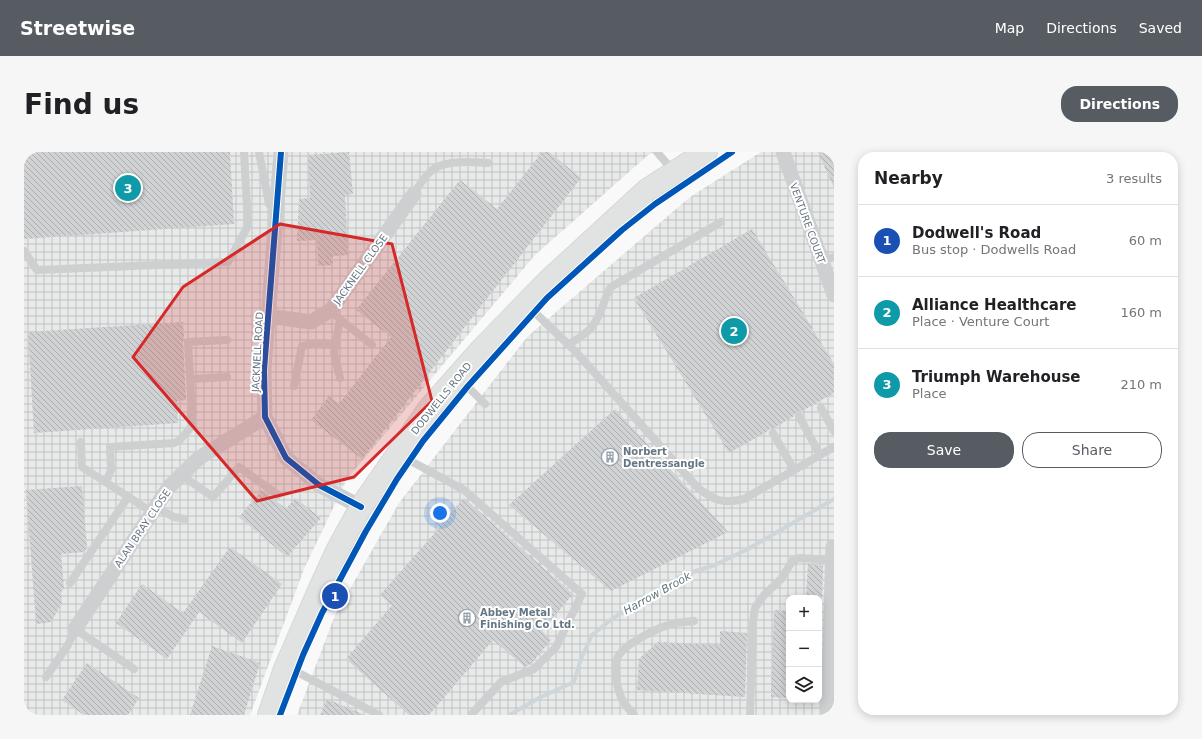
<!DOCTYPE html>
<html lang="en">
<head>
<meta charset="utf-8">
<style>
  :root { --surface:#fff; --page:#f6f6f6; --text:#202124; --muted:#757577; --line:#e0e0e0; --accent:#565c61 }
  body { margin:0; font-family:"DejaVu Sans",sans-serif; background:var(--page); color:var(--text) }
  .controls { position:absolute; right:12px; bottom:12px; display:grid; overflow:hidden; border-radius:8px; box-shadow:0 2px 10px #0003 }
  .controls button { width:36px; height:36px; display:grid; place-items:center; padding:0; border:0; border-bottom:1px solid var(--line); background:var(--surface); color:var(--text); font:20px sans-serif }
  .you { position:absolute; left:416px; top:361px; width:14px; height:14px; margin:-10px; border:3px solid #fff; border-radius:50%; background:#1a73e8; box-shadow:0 0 0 6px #1a73e833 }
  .badge { display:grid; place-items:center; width:26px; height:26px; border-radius:50%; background:var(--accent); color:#fff; font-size:13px; font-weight:700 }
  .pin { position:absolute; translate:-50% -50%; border:2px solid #fff; box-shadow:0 1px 4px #0006 }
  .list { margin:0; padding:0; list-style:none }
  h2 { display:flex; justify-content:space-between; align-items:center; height:52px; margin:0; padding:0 16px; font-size:17px }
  h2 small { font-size:13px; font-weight:400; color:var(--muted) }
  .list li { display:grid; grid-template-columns:26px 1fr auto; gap:12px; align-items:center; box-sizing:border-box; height:72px; padding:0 16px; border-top:1px solid var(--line) }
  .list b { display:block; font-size:15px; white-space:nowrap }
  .list p { margin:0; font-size:13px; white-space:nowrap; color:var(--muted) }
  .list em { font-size:13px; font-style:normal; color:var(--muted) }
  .actions { display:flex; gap:8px; padding:12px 16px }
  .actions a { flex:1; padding:9px 0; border:1px solid var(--accent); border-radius:16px; text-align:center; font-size:14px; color:var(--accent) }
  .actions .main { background:var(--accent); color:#fff }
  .icon { flex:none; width:22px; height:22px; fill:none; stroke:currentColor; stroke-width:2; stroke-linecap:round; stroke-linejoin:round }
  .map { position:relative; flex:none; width:810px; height:563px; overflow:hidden; border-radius:16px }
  header { display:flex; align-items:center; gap:24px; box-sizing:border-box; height:56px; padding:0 20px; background:var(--accent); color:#fff }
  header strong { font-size:19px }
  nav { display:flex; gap:22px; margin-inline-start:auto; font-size:14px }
  .intro { display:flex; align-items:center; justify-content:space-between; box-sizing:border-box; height:96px; padding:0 24px }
  h1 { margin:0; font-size:28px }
  .button { padding:10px 18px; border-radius:16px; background:var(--accent); color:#fff; font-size:14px; font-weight:700 }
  main { display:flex; gap:24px; padding:0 24px }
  aside { flex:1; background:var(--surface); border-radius:16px; box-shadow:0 2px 10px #0003 }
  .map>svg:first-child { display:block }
  .industrial { fill:url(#industrial-grid); fill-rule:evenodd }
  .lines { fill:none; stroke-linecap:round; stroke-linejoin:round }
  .stream { stroke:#ced6d9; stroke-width:4 }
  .building { fill:url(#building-back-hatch) }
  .primary-casing { stroke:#d5d6d7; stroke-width:24 }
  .lane { stroke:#cecfd0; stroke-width:8 }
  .street { stroke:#cecfd0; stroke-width:15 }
  .primary { stroke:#e1e2e2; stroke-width:22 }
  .cycleway-casing { stroke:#fff; stroke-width:8 }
  .cycleway { stroke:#0057b8; stroke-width:6 }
  .marked { fill:#d62828; fill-opacity:0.2; stroke:#d62828; stroke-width:3; stroke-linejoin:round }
  .labels { text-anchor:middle; stroke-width:4; stroke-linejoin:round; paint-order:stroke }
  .street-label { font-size:10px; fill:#657683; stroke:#fff }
  .poi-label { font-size:10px; font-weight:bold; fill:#657683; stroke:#fff; text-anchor:start }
  .water-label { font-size:11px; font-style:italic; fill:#60757c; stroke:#fff }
</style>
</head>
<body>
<header>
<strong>Streetwise</strong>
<nav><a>Map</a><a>Directions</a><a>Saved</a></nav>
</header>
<div class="intro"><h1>Find us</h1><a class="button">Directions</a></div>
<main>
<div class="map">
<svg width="810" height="563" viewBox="0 0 810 563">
  <defs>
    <pattern id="industrial-grid" width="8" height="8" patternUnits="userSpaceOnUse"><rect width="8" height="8" fill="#e8e9e9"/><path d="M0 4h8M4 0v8" fill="none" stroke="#c0c1c2"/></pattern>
    <pattern id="building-back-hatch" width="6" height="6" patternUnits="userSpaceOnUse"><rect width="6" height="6" fill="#d0d2d3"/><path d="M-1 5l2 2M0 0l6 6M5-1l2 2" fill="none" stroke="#acafb1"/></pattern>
  </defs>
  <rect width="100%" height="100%" fill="#f9f9f9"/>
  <path class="industrial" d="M0 0H630L623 4 511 103 323 327 280 417 226 563H0Z
    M737 0H810V563H273L311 463 375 351 503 185 666 45ZM765 446H795V548H765Z"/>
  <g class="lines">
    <path class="stream" d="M485 563 517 545 550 530 557 507 568 483 588 467 659 423 691 413 724 397 810 347"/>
  </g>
  <path class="building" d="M0 0H206L210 72 0 87Z
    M325 0 329 42 321 43 324 103 309 104V113L294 114 293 88 273 89 275 47 286 46 284 3Z
    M518 0H525L557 26 338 307 287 268 305 244 315 252 367 185 332 158 436 28 473 57Z
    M794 0H810V36Z
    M728 77 810 212V241L778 259H772L770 264 750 276H746L744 279 705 301 610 146Z
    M159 170 160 186 159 190 162 248 153 249 154 271 10 281 4 180Z
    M591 257 704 380 587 439 485 353Z
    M58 334 63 396 60 400 37 402 40 436 37 440 38 451 27 470 12 472 2 338Z
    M238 338 262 357 271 346 297 366 263 405 215 365Z
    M440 346 549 442 518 479 527 488 507 512 501 515 469 488 405 563H385L322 507 368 453 356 443 416 375 409 369 420 357 426 362Z
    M206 395 258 432 218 491 175 460 143 507 92 471 118 432 159 461Z
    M784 412 799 414 798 446H782Z
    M750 458 765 459V546L747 545Z
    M696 479 723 481 721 545 613 538 615 507 634 490 696 493Z
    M188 494 236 511 220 563H166Z
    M63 511 115 546 104 563H60L38 548Z
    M303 547 341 563H296Z"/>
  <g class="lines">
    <defs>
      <path id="primary" d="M245 563 261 517 297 434 313 399 337 355 404 258 457 198 523 130 623 38 682 0"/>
    </defs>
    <use href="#primary" class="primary-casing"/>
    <path class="lane" d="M235 0 245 52 252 58
      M633 0 650 20
      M390 42C394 34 404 20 411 16 424 8 449 10 464 11
      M0 99 13 118 204 110 224 74 220 0
      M798 109 810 105
      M502 152 551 199 674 336C691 349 699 352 720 347L810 295
      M306 159 348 193
      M544 193C563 181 570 177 578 156 581 149 582 142 587 135L697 70
      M434 225 461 252
      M316 226 310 201 316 167
      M166 227 203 225
      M270 234 278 194 295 191 311 194
      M797 256 810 279
      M775 264 796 303
      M749 281 770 318
      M57 290 58 315 128 360
      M375 301 385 308 440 338 558 442 532 495 510 517 477 530 447 563
      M157 323 189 345 215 315 254 343
      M82 330 87 318 86 295 150 291 156 288 167 275 168 259 164 190 203 188
      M131 355 150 365 161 367
      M46 431 104 345
      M262 518 273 520 355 563
      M22 525 44 493 51 477 110 517
      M610 563C607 559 603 555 600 551 594 541 589 519 593 507 598 492 637 474 652 471 657 470 664 470 670 469
      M726 563 729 470 731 456 740 443 757 427 769 408 776 406 808 408"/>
    <path class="street" d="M257 0 240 218 241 265 262 306 295 333 337 355
      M759 0 810 143
      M244 164 287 170 307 158 390 42
      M51 477 145 335 175 306 241 265
      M804 563 809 395"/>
    <use href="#primary" class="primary"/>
    <defs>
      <path id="cycleway" d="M257 0 240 218 241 265 262 306 295 333 337 355
        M256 563 279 503 298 461 342 379 373 327 399 289 444 234 523 146 598 78 631 52 708 0"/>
    </defs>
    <use href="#cycleway" class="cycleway-casing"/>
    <use href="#cycleway" class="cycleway"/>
  </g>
  <path class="marked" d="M256 72 368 92 408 249 330 325 233 349 109 205 159 135Z"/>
  <defs>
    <symbol id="building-ring" viewBox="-11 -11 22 22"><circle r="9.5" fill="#fff" stroke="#99a4ac" stroke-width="1.5"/><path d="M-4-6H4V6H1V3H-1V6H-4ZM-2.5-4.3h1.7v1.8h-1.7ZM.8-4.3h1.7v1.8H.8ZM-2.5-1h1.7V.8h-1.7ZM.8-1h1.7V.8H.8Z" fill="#99a4ac"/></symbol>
  </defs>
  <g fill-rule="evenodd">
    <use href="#building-ring" x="576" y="295" width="20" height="20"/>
    <use href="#building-ring" x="433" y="456" width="20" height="20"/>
  </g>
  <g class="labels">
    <g class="street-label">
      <text transform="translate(784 71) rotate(70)" y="4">VENTURE COURT</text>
      <text transform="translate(336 117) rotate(-54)" y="4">JACKNELL CLOSE</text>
      <text transform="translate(233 200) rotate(-87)" y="4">JACKNELL ROAD</text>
      <text transform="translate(417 246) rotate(-51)" y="4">DODWELLS ROAD</text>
      <text transform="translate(118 376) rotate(-56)" y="4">ALAN BRAY CLOSE</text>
    </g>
    <g class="poi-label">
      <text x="599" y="303">Norbert<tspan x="599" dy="12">Dentressangle</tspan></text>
      <text x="456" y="464">Abbey Metal<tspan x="456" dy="12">Finishing Co Ltd.</tspan></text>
    </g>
    <g class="water-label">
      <text transform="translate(633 441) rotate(-29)" y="4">Harrow Brook</text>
    </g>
  </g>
</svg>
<div class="controls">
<button>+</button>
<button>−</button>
<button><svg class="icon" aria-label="layers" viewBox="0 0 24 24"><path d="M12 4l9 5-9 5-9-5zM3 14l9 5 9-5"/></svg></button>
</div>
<div class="you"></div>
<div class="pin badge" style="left:311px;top:444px;background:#1a4fb4">1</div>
<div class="pin badge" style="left:710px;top:179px;background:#0f9aa8">2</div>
<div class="pin badge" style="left:104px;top:36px;background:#0f9aa8">3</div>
</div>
<aside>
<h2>Nearby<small>3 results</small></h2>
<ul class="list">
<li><span class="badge" style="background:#1a4fb4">1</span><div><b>Dodwell's Road</b><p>Bus stop · Dodwells Road</p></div><em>60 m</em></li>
<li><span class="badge" style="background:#0f9aa8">2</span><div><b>Alliance Healthcare</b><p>Place · Venture Court</p></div><em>160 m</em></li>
<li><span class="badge" style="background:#0f9aa8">3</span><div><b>Triumph Warehouse</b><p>Place</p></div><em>210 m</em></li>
</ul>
<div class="actions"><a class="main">Save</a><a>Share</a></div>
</aside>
</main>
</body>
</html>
